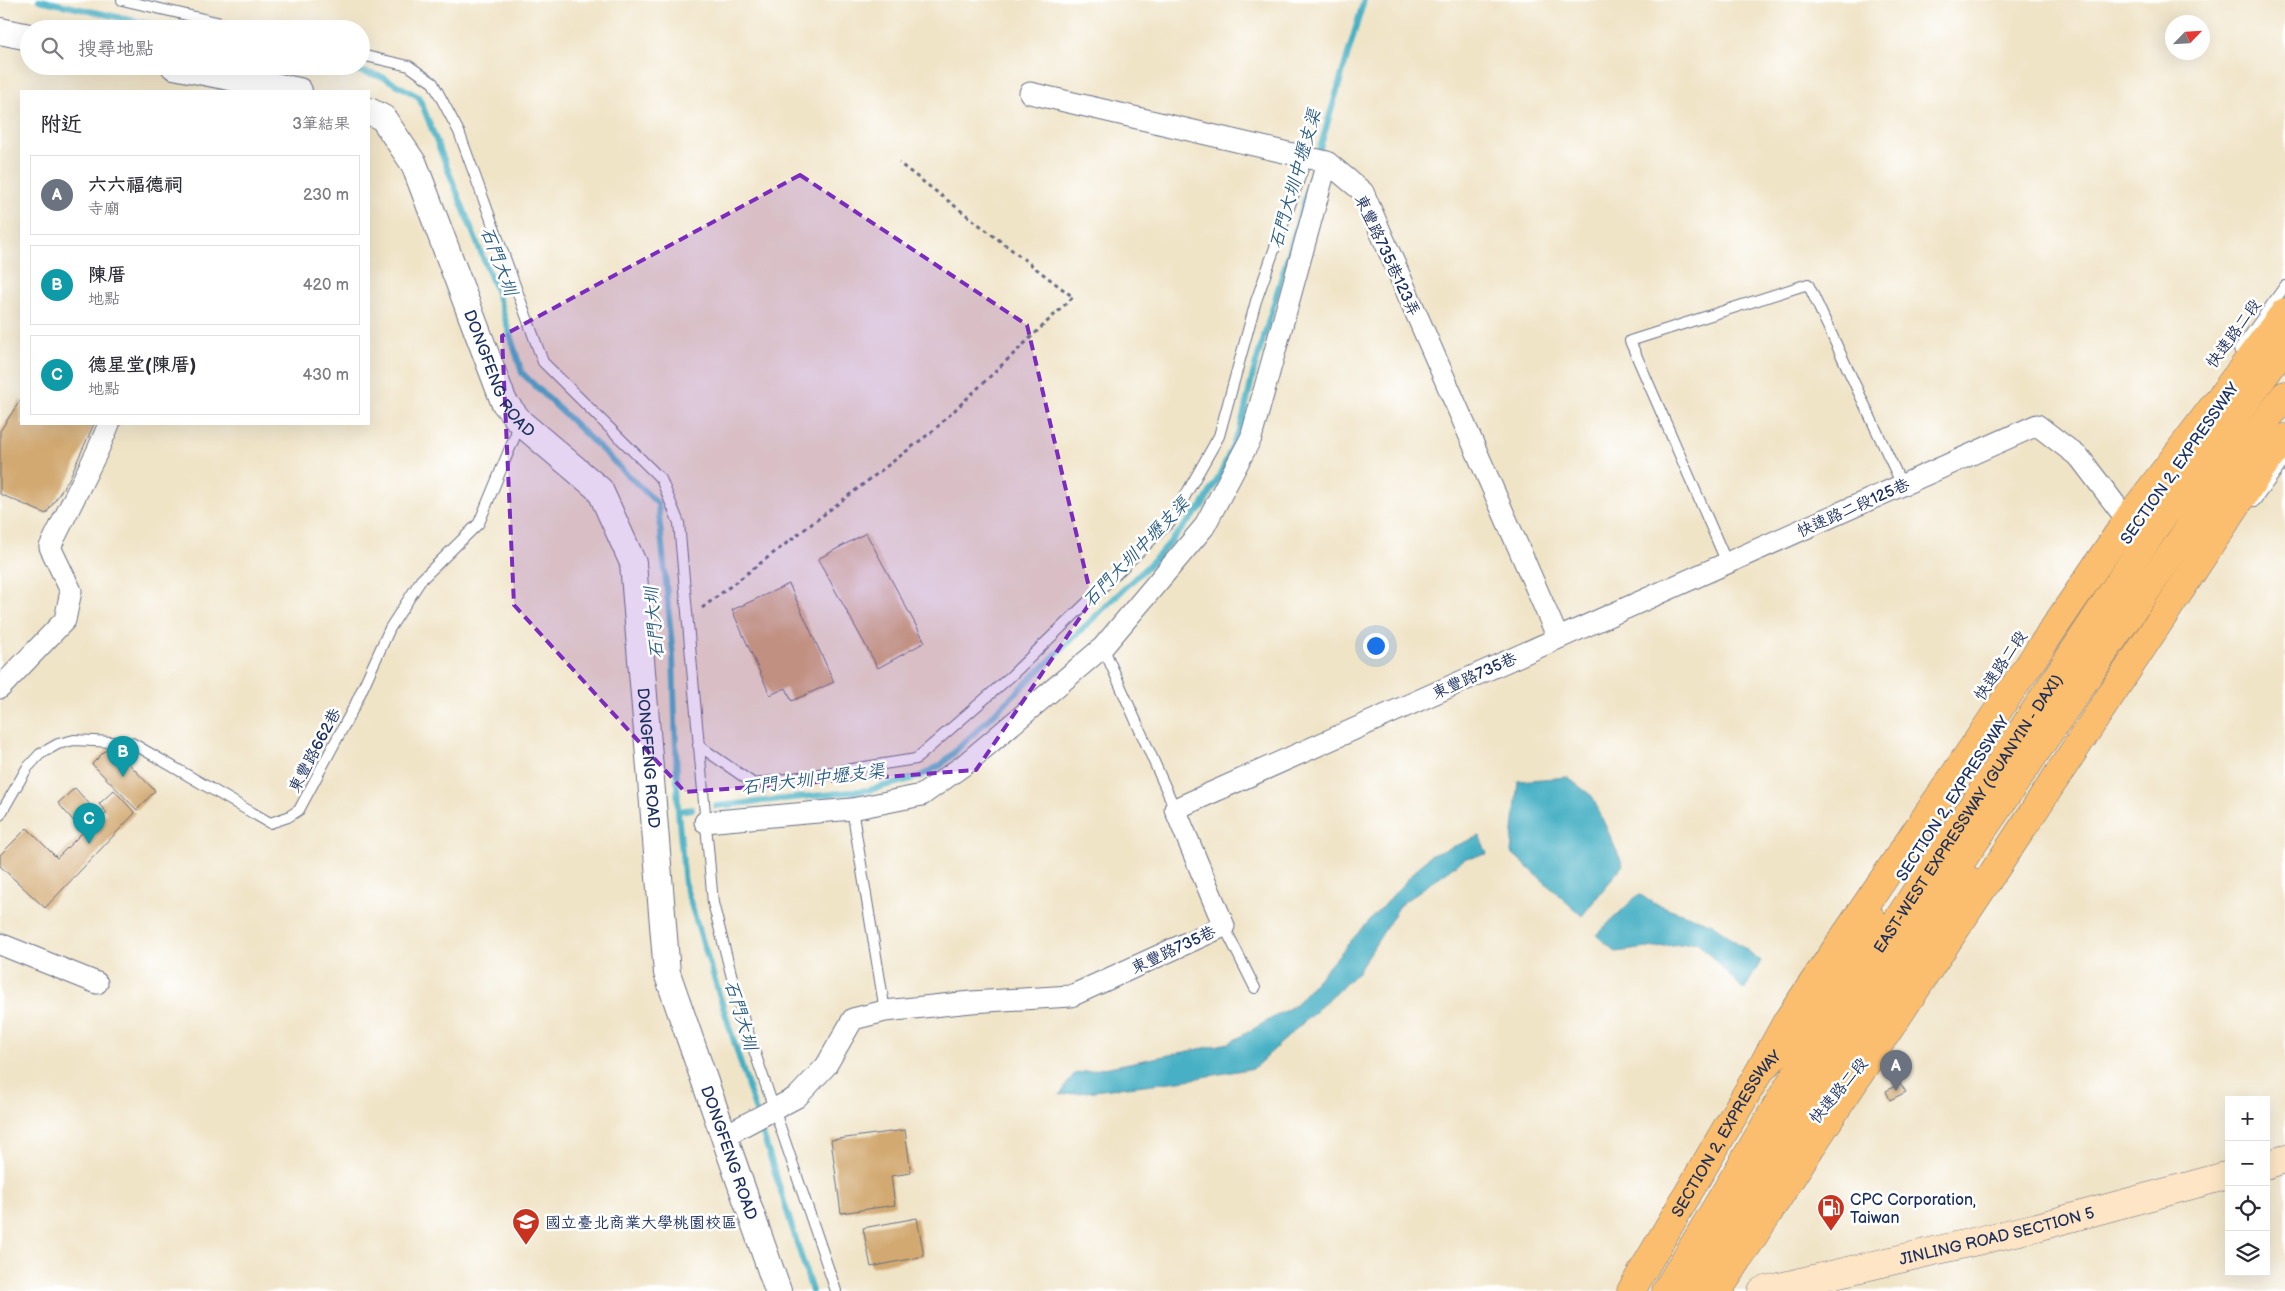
<!DOCTYPE html>
<html lang="zh-TW">
<head>
<meta charset="utf-8">
<style>
  :root { --surface:#fff; --page:#f2f2f3; --text:#2b2b33; --muted:#7c7c81; --line:#e1e1e2; --accent:#c8321e }
  body { margin:0; font-family:"Balsamiq Sans","LXGW WenKai TC",sans-serif; background:var(--page); color:var(--text) }
  .controls { position:absolute; right:15px; bottom:15px; display:grid; overflow:hidden; border-radius:0px; box-shadow:0 5px 20px #0002 }
  .controls button { width:45px; height:45px; display:grid; place-items:center; padding:0; border:0; border-bottom:1px solid var(--line); background:var(--surface); color:var(--text); font:25px sans-serif }
  .compass { position:absolute; left:2165px; top:15px; width:45px; height:45px; border-radius:50%; background:var(--surface); box-shadow:0 5px 20px #0002; rotate:65deg }
  .you { position:absolute; left:1375px; top:645px; width:18px; height:18px; margin:-12px; border:4px solid #fff; border-radius:50%; background:#1a73e8; box-shadow:0 0 0 8px #1a73e833 }
  .badge { display:grid; place-items:center; width:32px; height:32px; border-radius:50%; background:var(--accent); color:#fff; font-size:16px; font-weight:700 }
  .pin { position:absolute; translate:-50% -41px; filter:drop-shadow(0 1px 2px #0008) }
  .pin::after { content:''; position:absolute; top:26px; width:18px; height:15px; background:inherit; clip-path:polygon(0 0,100% 0,50% 100%) }
  .list { margin:0; padding:0; list-style:none }
  h2 { display:flex; justify-content:space-between; align-items:center; height:65px; margin:0; padding:0 20px; font-size:21px }
  h2 small { font-size:16px; font-weight:400; color:var(--muted) }
  .list li { display:grid; grid-template-columns:32px 1fr auto; gap:15px; align-items:center; box-sizing:border-box; height:80px; margin:0 10px 10px; padding:0 10px; border:1px solid var(--line); border-radius:0px }
  .list b { display:block; font-size:19px; white-space:nowrap }
  .list p { margin:0; font-size:16px; white-space:nowrap; color:var(--muted) }
  .list em { font-size:16px; font-style:normal; color:var(--muted) }
  .icon { flex:none; width:28px; height:28px; fill:none; stroke:currentColor; stroke-width:2; stroke-linecap:round; stroke-linejoin:round }
  .map { position:relative; flex:none; width:2285px; height:1291px; overflow:hidden }
  .search { position:absolute; background:var(--surface); box-shadow:0 5px 20px #0002; left:20px; top:20px; width:350px; height:55px; display:flex; align-items:center; gap:12px; box-sizing:border-box; padding:0 18px; border-radius:28px; color:var(--muted); font-size:19px }
  .panel { position:absolute; background:var(--surface); box-shadow:0 5px 20px #0002; left:20px; top:90px; width:350px; height:335px; border-radius:0px }
  .map>svg:first-child { display:block }
  .water { fill:#46b0c4; stroke:#307091 }
  .lines { fill:none; stroke-linecap:round; stroke-linejoin:round }
  .stream { stroke:#46b0c4; stroke-width:6 }
  .building { fill:#d2a971 }
  .service-casing { stroke:#666e83; stroke-width:12 }
  .minor-casing { stroke:#666e83; stroke-width:23 }
  .tertiary-casing { stroke:#666e83; stroke-width:28 }
  .secondary-casing { stroke:#666e83; stroke-width:29 }
  .primary-casing { stroke:#666e83; stroke-width:29 }
  .trunk-casing { stroke:#666e83; stroke-width:29 }
  .path { stroke:#666e83; stroke-width:3; stroke-dasharray:4 4; stroke-linecap:butt }
  .service { stroke:#fff; stroke-width:10 }
  .minor { stroke:#fff; stroke-width:21 }
  .tertiary { stroke:#fff; stroke-width:26 }
  .secondary { stroke:#fde5c5; stroke-width:28 }
  .primary { stroke:#fbbe6e; stroke-width:28 }
  .trunk { stroke:#fbbe6e; stroke-width:28 }
  .marked { fill:#7b2cbf; fill-opacity:0.2; stroke:#7b2cbf; stroke-width:4; stroke-dasharray:10 6; stroke-linejoin:round }
  .labels { text-anchor:middle; stroke-width:5; stroke-linejoin:round; paint-order:stroke }
  .street-label { font-size:16px; fill:#1b2f5e; stroke:#fff }
  .poi-label { font-size:16px; fill:#1b2f5e; stroke:#fff; text-anchor:start }
  .water-label { font-size:18px; font-style:italic; fill:#2a5c82; stroke:#fff }
</style>
</head>
<body>
<div class="map">
<svg width="2285" height="1291" viewBox="0 0 2285 1291">
  <rect width="100%" height="100%" fill="#fff"/>
  <filter id="ink" filterUnits="userSpaceOnUse"><feTurbulence type="fractalNoise" baseFrequency=".02" numOctaves="2"/><feDisplacementMap in="SourceGraphic" scale="10" xChannelSelector="R" yChannelSelector="G"/><feConvolveMatrix kernelMatrix="1 2 1 2 8 2 1 2 1" color-interpolation-filters="sRGB"/></filter>
  <filter id="wash" filterUnits="userSpaceOnUse"><feTurbulence type="fractalNoise" baseFrequency=".0096" numOctaves="4" result="noise"/><feDisplacementMap in="SourceGraphic" scale="20" xChannelSelector="R" yChannelSelector="G"/><feGaussianBlur stdDeviation="1.12" result="paint"/><feColorMatrix in="noise" values="0 0 0 0 0 0 0 0 0 0 0 0 0 0 0 0 0 1.4 0 .05"/><feComposite in="paint" operator="in"/></filter>
  <g filter="url(#wash)">
    <rect width="100%" height="100%" fill="#f0e4c7"/>
    <path class="water" d="M1567 777 1592 796 1623 865 1582 916 1511 852 1518 781Z
      M1480 836 1487 854 1466 858 1401 904 1358 972 1254 1068 1187 1080 1060 1095 1074 1074 1229 1043 1295 1005 1357 934 1429 856Z
      M1639 894 1653 903 1713 924 1761 961 1744 990 1697 942 1616 952 1596 935Z"/>
    <g class="lines">
      <path class="stream" d="M39 0 173 29
        M338 66 383 77 419 97 497 293 522 373 658 504 673 655 678 811 685 885 812 1291
        M716 806 869 790 919 777 941 765 1157 557 1202 506 1220 475 1241 426 1254 370 1364 0
        M678 811 692 809"/>
    </g>
    <g id="blocks">
      <path class="building" d="M21 399V424H94L69 479 46 514 0 494V431Z
        M866 533 925 642 878 668 818 559Z
        M789 584 834 682 792 701 786 688 770 695 732 610Z
        M111 745 155 791 137 810 92 764Z
        M75 788 102 818 107 813 99 804 114 790 135 813 45 908 0 866V855L27 828 57 858 83 832 58 803Z
        M1900 1083 1906 1092 1890 1100 1886 1091Z
        M905 1130 911 1173 891 1176 895 1205 841 1213 831 1140Z
        M917 1218 924 1256 871 1267 863 1228Z"/>
    </g>
  </g>
  <g filter="url(#ink)">
    <use href="#blocks" fill-opacity="0" stroke="#666e83" stroke-width="1"/>
    <g class="lines">
      <defs>
        <path id="service" d="M122 0 247 29
          M361 55 409 66 433 83 459 132 543 362 661 479 679 523 713 903 740 1009 836 1291
          M2239 350 2285 286
          M2255 501 2285 460
          M1727 563 1630 341 1808 284 1902 485
          M1103 647 1175 809
          M698 745 754 784 916 759 1011 676 1171 521 1219 436 1256 301 1307 157
          M852 809 885 1011
          M0 815 27 768 40 754 58 744 74 740 132 743 270 823 288 817 299 810 355 705 390 628 421 580 479 523 520 424
          M1224 926 1255 988"/>
        <path id="minor" d="M1030 93 1327 162 1363 192 1558 638
          M0 688 65 620 71 591 50 547 97 452 109 424
          M705 822 852 809 922 795 964 765 1103 647 1204 527 1251 438 1327 162
          M0 944 97 983
          M724 1136 797 1097 826 1066 853 1019 885 1011 971 1002 1071 996 1224 926 1175 809 2037 425 2080 458 2121 512"/>
        <g id="tertiary">
          <path d="M0 31 29 37"/>
          <path d="M174 66 299 91"/>
          <path id="s1" d="M369 111 383 118 414 164 504 402 521 423 600 490 633 563 667 973 778 1291"/>
        </g>
        <g id="secondary">
          <path d="M2266 1165 2285 1159"/>
          <path id="s2" d="M1762 1291 2037 1227 2229 1175"/>
        </g>
        <g id="primary">
          <path id="s3" d="M1631 1291 1759 1072 1791 1039 1872 919"/>
          <path d="M1718 1291 1815 1141 1848 1065 1971 881"/>
        </g>
        <g id="trunk">
          <path d="M1759 1072 1787 1021 2130 516 2285 312"/>
          <path d="M1815 1141 2260 470 2285 438"/>
          <path id="s4" d="M1666 1291 1791 1082 2156 526 2285 347"/>
          <path d="M1694 1291 1741 1209 1913 932 2219 484 2285 395"/>
        </g>
      </defs>
      <use href="#service" class="service-casing"/>
      <use href="#minor" class="minor-casing"/>
      <use href="#tertiary" class="tertiary-casing"/>
      <use href="#secondary" class="secondary-casing"/>
      <use href="#primary" class="primary-casing"/>
      <use href="#trunk" class="trunk-casing"/>
      <path class="path" d="M702 608 934 430 1073 297 899 163"/>
      <use href="#service" class="service"/>
      <use href="#minor" class="minor"/>
      <use href="#tertiary" class="tertiary"/>
      <use href="#secondary" class="secondary"/>
      <use href="#primary" class="primary"/>
      <use href="#trunk" class="trunk"/>
    </g>
  </g>
  <path class="marked" d="M800 175 1027 325 1092 600 976 770 685 792 514 605 502 336Z"/>
  <defs>
    <symbol id="fuel-pin" viewBox="-11 -11 22 30"><path d="M0 17L-7.5 6A9.5 9.5 0 1 1 7.5 6Z" fill="#c8321e" stroke="#fff"/><path d="M-5.5-6h7V0h2V4h1.3V-2.5L3-4.5l.8-.8L6-3V5H2.5V1h-1V6h-7ZM-4.2-4.7v3.2H.2V-4.7Z" fill="#fff"/></symbol>
    <symbol id="university-pin" viewBox="-11 -11 22 30"><path d="M0 17L-7.5 6A9.5 9.5 0 1 1 7.5 6Z" fill="#c8321e" stroke="#fff"/><path d="M0-5L7-2L0 1L-7-2ZM-4 1L0 2.5L4 1V4Q0 6-4 4Z" fill="#fff"/></symbol>
  </defs>
  <g fill-rule="evenodd">
    <use href="#fuel-pin" x="1815" y="1192" width="32" height="43"/>
    <use href="#university-pin" x="510" y="1206" width="32" height="43"/>
  </g>
  <g class="labels">
    <g class="street-label">
      <text transform="translate(1388 255) rotate(65)" y="6">東豐路735巷123弄</text>
      <text transform="translate(2233 333) rotate(-54)" y="6">快速路二段</text>
      <text dy="6" stroke="none"><textPath href="#s1" startOffset="298">DONGFENG ROAD</textPath></text>
      <text transform="translate(2179 463) rotate(-55)" y="6">SECTION 2, EXPRESSWAY</text>
      <text transform="translate(1853 507) rotate(-24)" y="6">快速路二段125巷</text>
      <text transform="translate(2000 665) rotate(-56)" y="6">快速路二段</text>
      <text transform="translate(1474 675) rotate(-24)" y="6">東豐路735巷</text>
      <text transform="translate(314 750) rotate(-62)" y="6">東豐路662巷</text>
      <text dy="6" stroke="none"><textPath href="#s1" startOffset="732">DONGFENG ROAD</textPath></text>
      <text transform="translate(1952 798) rotate(-57)" y="6">SECTION 2, EXPRESSWAY</text>
      <text dy="6" stroke="none"><textPath href="#s4" startOffset="565">EAST-WEST EXPRESSWAY (GUANYIN - DAXI)</textPath></text>
      <text transform="translate(1173 949) rotate(-25)" y="6">東豐路735巷</text>
      <text transform="translate(1838 1090) rotate(-50)" y="6">快速路二段</text>
      <text dy="6" stroke="none"><textPath href="#s3" startOffset="184">SECTION 2, EXPRESSWAY</textPath></text>
      <text dy="6" stroke="none"><textPath href="#s1" startOffset="1138">DONGFENG ROAD</textPath></text>
      <text dy="6" stroke="none"><textPath href="#s2" startOffset="241">JINLING ROAD SECTION 5</textPath></text>
    </g>
    <g class="poi-label">
      <text x="1850" y="1205">CPC Corporation,<tspan x="1850" dy="18">Taiwan</tspan></text>
      <text x="545" y="1228">國立臺北商業大學桃園校區</text>
    </g>
    <g class="water-label">
      <text transform="translate(1295 179) rotate(-74)" y="6">石門大圳中壢支渠</text>
      <text transform="translate(499 261) rotate(69)" y="6">石門大圳</text>
      <text transform="translate(1136 552) rotate(-46)" y="6">石門大圳中壢支渠</text>
      <text transform="translate(654 623) rotate(-95)" y="6">石門大圳</text>
      <text transform="translate(813 779) rotate(-7)" y="6">石門大圳中壢支渠</text>
      <text transform="translate(741 1015) rotate(73)" y="6">石門大圳</text>
    </g>
  </g>
</svg>
<div class="controls">
<button>+</button>
<button>−</button>
<button><svg class="icon" aria-label="locate" viewBox="0 0 24 24"><circle cx="12" cy="12" r="6"/><path d="M12 2v4M12 18v4M2 12h4M18 12h4"/></svg></button>
<button><svg class="icon" aria-label="layers" viewBox="0 0 24 24"><path d="M12 4l9 5-9 5-9-5zM3 14l9 5 9-5"/></svg></button>
</div>
<svg class="compass" viewBox="-18 -18 36 36"><path d="M0-13l5 13h-10z" fill="#e53935"/><path d="M0 13l5-13h-10z" fill="#7c7c81"/></svg>
<div class="you"></div>
<div class="pin badge" style="left:1896px;top:1091px;background:#6b7280">A</div>
<div class="pin badge" style="left:123px;top:777px;background:#0f9aa8">B</div>
<div class="pin badge" style="left:89px;top:844px;background:#0f9aa8">C</div>
<div class="search"><svg class="icon" aria-label="search" viewBox="0 0 24 24"><circle cx="10" cy="10" r="6"/><path d="M15 15l6 6"/></svg>搜尋地點</div>
<section class="panel">
<h2>附近<small>3筆結果</small></h2>
<ul class="list">
<li><span class="badge" style="background:#6b7280">A</span><div><b>六六福德祠</b><p>寺廟</p></div><em>230 m</em></li>
<li><span class="badge" style="background:#0f9aa8">B</span><div><b>陳厝</b><p>地點</p></div><em>420 m</em></li>
<li><span class="badge" style="background:#0f9aa8">C</span><div><b>德星堂(陳厝)</b><p>地點</p></div><em>430 m</em></li>
</ul>
</section>
</div>
</body>
</html>
